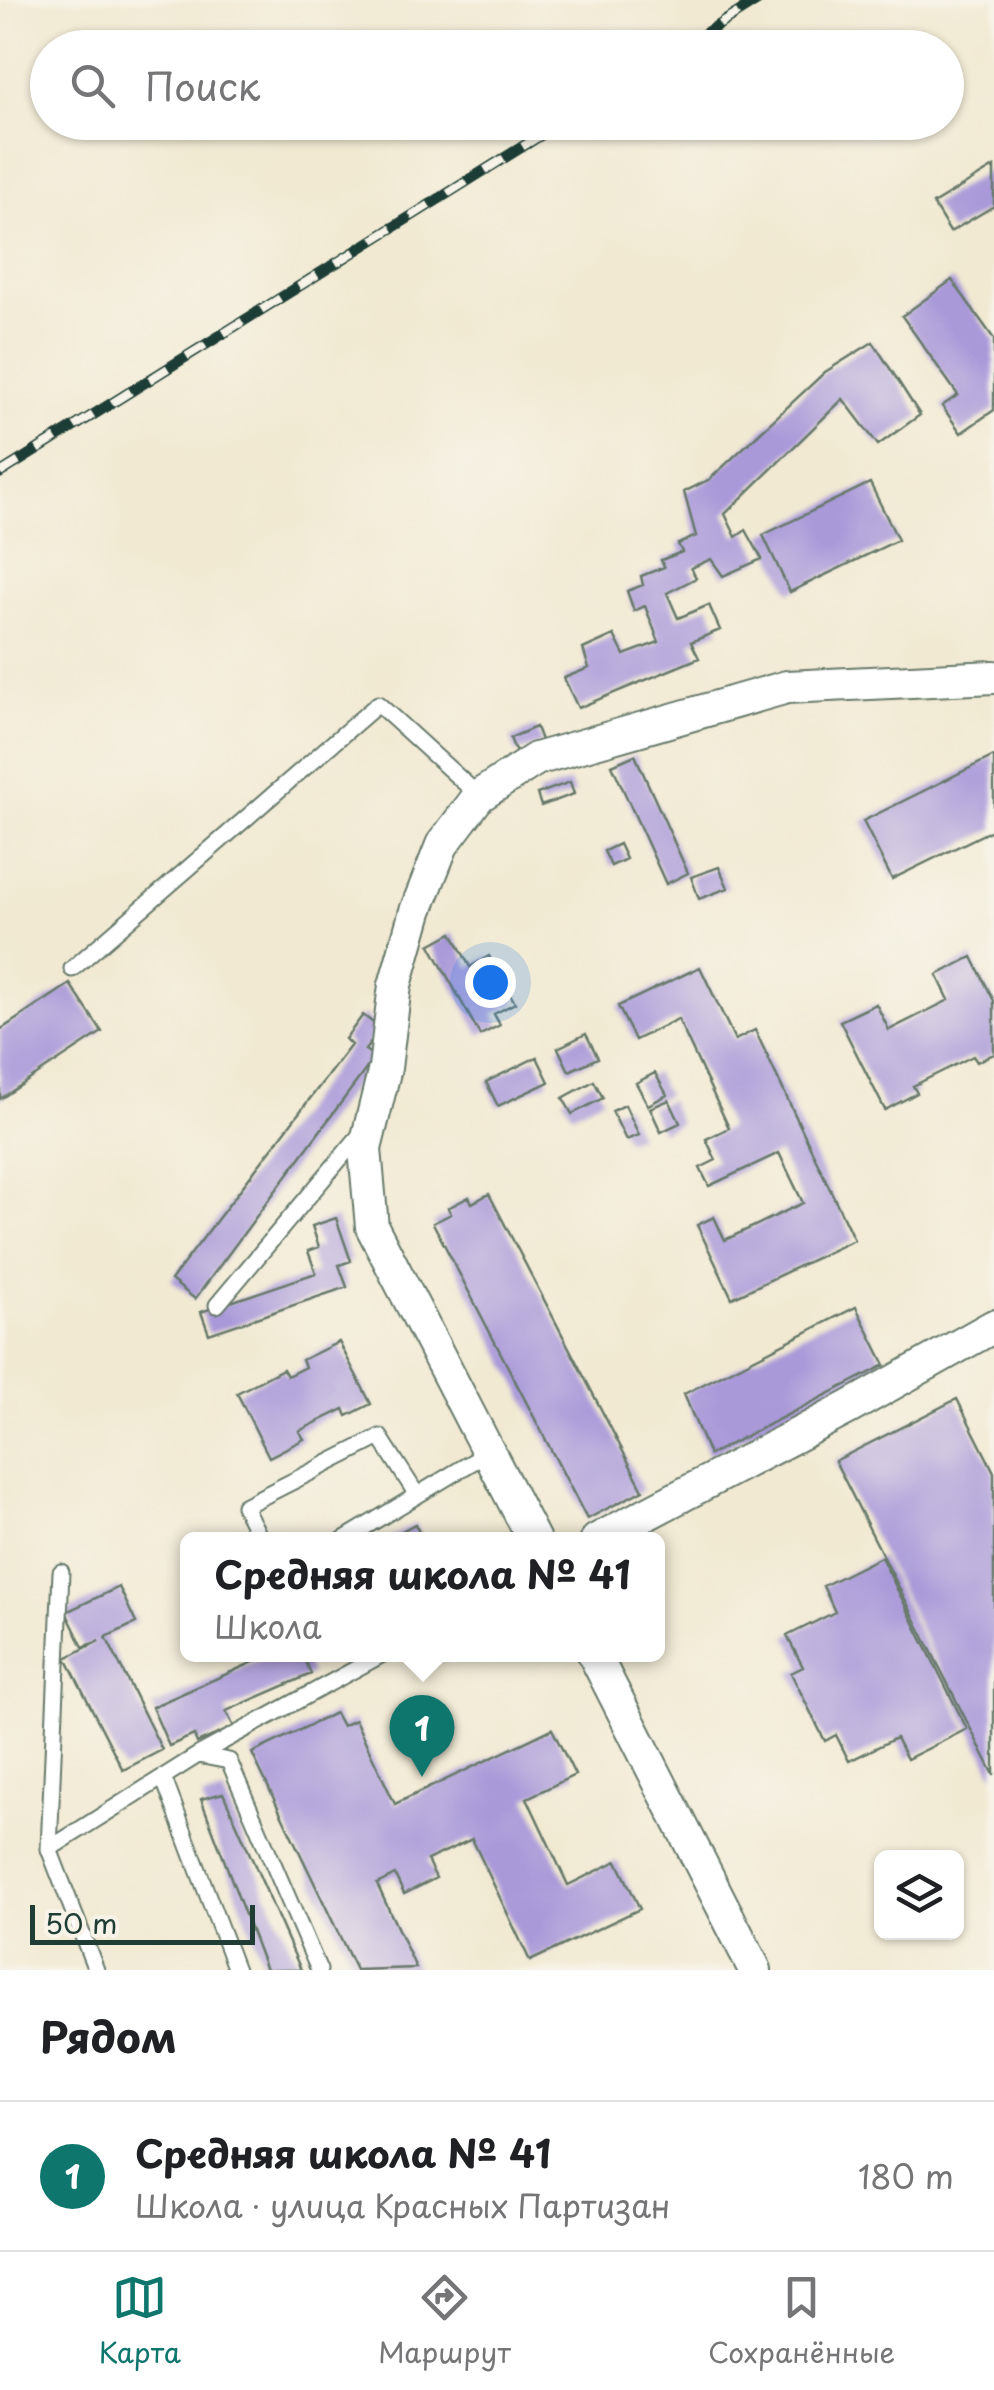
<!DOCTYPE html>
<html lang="ru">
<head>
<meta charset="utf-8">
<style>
  :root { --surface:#fff; --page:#f6f6f6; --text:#202124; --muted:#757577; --line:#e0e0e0; --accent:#0f766e }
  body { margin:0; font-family:"Playpen Sans",sans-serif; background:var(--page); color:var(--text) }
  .controls { position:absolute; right:30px; bottom:30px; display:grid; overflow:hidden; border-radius:15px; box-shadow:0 2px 8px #0004 }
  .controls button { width:90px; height:90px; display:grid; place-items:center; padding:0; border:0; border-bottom:2px solid var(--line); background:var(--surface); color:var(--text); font:50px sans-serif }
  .scale { position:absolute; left:30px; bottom:25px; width:225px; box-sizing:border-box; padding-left:10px; border:5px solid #1f3d34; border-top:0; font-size:28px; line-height:35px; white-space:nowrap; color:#1f3d34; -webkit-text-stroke:8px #f7f3e8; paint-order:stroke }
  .you { position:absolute; left:490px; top:982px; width:35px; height:35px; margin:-25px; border:8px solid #fff; border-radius:50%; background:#1a73e8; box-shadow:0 0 0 15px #1a73e833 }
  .badge { display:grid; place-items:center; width:65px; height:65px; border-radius:50%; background:var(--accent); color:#fff; font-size:32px; font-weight:700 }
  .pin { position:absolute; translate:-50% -82px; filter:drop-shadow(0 2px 5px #0008) }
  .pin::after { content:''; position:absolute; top:52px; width:35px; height:30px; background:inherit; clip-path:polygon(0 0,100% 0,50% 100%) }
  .popup { position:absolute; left:180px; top:1532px; width:485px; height:130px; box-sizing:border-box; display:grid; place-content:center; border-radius:15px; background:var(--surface); filter:drop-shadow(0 2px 8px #0005); font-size:32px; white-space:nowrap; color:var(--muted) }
  .popup b { font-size:38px; color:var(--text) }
  .popup::after { content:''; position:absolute; left:50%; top:100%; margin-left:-20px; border:20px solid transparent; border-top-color:var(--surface) }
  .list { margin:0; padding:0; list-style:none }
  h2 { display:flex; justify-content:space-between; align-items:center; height:130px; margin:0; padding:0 40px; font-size:42px }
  h2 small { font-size:32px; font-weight:400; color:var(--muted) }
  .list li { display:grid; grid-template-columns:65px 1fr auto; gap:30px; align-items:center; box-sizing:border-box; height:150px; padding:0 40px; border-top:2px solid var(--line) }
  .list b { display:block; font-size:38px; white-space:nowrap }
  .list p { margin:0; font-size:32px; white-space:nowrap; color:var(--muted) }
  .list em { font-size:32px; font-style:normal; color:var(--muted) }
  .icon { flex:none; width:55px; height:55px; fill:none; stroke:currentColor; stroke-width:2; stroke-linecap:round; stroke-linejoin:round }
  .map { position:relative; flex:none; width:994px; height:1970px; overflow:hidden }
  .search { position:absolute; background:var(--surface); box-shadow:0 2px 8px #0004; left:30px; right:30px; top:30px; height:110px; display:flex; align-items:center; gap:25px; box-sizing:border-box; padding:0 35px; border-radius:55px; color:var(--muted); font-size:38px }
  .sheet { height:280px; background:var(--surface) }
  nav { display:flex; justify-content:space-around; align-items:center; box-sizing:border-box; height:140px; border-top:2px solid var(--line); background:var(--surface); font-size:28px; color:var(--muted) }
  nav a { display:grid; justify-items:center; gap:5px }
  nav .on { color:var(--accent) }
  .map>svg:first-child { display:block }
  .building { fill:#a999d9 }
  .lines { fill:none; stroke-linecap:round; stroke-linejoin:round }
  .service-casing { stroke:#68796b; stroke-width:19 }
  .minor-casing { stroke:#68796b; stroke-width:36 }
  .service { stroke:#fff; stroke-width:15 }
  .minor { stroke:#fff; stroke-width:32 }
  .rail-casing { stroke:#1f3d34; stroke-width:11 }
  .rail { stroke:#f7f3e8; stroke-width:8; stroke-dasharray:22; stroke-linecap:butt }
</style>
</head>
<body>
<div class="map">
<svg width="994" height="1970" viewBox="0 0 994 1970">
  <rect width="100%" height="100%" fill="#f7f3e8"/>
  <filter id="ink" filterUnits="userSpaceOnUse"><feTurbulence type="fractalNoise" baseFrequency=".01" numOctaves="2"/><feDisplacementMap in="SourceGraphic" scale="20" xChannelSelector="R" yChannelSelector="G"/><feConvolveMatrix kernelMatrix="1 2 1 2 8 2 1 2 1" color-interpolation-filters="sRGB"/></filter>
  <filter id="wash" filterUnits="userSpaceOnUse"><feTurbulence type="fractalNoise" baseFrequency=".0048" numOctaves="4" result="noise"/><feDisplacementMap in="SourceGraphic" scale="40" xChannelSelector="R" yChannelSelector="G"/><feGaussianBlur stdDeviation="2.25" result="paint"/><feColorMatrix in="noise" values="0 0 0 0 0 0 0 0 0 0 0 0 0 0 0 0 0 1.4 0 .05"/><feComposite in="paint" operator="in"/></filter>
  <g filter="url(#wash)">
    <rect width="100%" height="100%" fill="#f1e9d2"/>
    <g id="blocks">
      <path class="building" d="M994 167V206L950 232 933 204Z
        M952 280 994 339V410L961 433 942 406 958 395 902 316Z
        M873 342 920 415 878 445 843 399 725 514 736 537 746 530 762 559 723 576 711 559 691 568 696 578 667 593 678 618 709 605 720 630 691 642 699 658 578 708 564 678 589 668 583 649 614 635 624 655 659 642 645 606 634 611 627 591 643 585 641 576 664 567 661 560 682 552 678 544 696 536 684 492 710 479 825 372Z
        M870 483 898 540 790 592 763 535Z
        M536 727 542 743 516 753 510 738Z
        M635 755 688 873 666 884 612 765Z
        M994 756V829L892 879 863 821Z
        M570 782 574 794 541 806 537 794Z
        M619 844 626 859 611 866 604 851Z
        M719 867 728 888 699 899 691 877Z
        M452 933 470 967 489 956 515 1003 494 1014 500 1025 480 1035 430 945Z
        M972 957 994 1001V1054L977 1062 973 1056 913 1086 917 1093 885 1110 840 1021 876 1004 889 1030 949 1000 937 975Z
        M700 967 735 1040 755 1030 854 1240 732 1298 697 1225 714 1217 725 1240 803 1203 779 1153 709 1186 700 1168 716 1160 706 1139 729 1128 678 1019 635 1040 618 1006Z
        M70 984 102 1032 0 1099V1030Z
        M363 1015 381 1029 365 1050 375 1057 195 1299 171 1280 351 1045 345 1039Z
        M586 1034 598 1058 569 1071 558 1048Z
        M537 1057 549 1082 498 1106 486 1082Z
        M655 1073 667 1095 648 1105 636 1083Z
        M594 1081 603 1098 572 1114 563 1098Z
        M669 1100 680 1123 661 1132 650 1108Z
        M625 1105 639 1135 626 1140 612 1111Z
        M489 1194 643 1490 587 1519 433 1223 451 1214 448 1208 469 1197 472 1203Z
        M336 1218 351 1261 339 1265 347 1287 209 1334 201 1312 316 1273 308 1251 319 1247 312 1226Z
        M856 1307 885 1365 709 1455 684 1394Z
        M339 1342 371 1404 347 1416 344 1409 299 1431 304 1439 269 1457 237 1393 283 1369 287 1376 305 1367 302 1360Z
        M957 1399 994 1472V1775L835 1461Z
        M415 1524 423 1540H385Z
        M881 1557 967 1729 907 1759 896 1738 849 1761 836 1735 825 1741 791 1673 803 1667 787 1636 835 1612 823 1586Z
        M119 1587 136 1623 106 1637 162 1750 123 1770 66 1658 99 1641 83 1647 66 1612Z
        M272 1654H303L311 1674 226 1711 234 1727 197 1743 194 1735 169 1746 152 1707Z
        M335 1713 342 1726 355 1720 395 1804 552 1729 575 1775 527 1798 568 1885 617 1861 640 1909 530 1961 472 1839 427 1860 436 1878 404 1894 395 1875 377 1884 416 1968 356 1970 252 1753Z
        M223 1793 301 1970H266L201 1799Z"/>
    </g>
  </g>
  <g filter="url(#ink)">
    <use href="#blocks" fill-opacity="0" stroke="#68796b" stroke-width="2.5"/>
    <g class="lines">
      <defs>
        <path id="service" d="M72 969 378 704 479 796
          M217 1305 360 1135
          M261 1540 244 1506 380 1437 417 1495
          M343 1540 489 1452
          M61 1572 49 1849 96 1970
          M198 1755 229 1761 319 1970
          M163 1777 236 1970
          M49 1849 198 1755 383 1654"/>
        <path id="minor" d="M534 1540 372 1227 365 1149 385 1068 395 985 416 911 442 845 479 796 536 759 787 687 994 677
          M597 1540 850 1407 994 1326
          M594 1654 755 1970"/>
      </defs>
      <use href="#service" class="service-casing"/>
      <use href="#minor" class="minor-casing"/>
      <use href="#service" class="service"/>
      <use href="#minor" class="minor"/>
      <defs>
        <path id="rail" d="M682 48 758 0
          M0 473 562 122"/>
      </defs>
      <use href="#rail" class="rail-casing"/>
      <use href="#rail" class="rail"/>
    </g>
  </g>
</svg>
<div class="controls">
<button><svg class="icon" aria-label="layers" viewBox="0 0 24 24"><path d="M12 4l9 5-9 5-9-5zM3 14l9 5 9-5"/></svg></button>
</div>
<div class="scale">50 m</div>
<div class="you"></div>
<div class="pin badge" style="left:422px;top:1777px">1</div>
<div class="popup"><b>Средняя школа № 41</b>Школа</div>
<div class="search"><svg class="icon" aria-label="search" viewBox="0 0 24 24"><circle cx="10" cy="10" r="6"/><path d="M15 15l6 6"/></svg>Поиск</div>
</div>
<section class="sheet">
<h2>Рядом<small></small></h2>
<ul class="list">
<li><span class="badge">1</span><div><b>Средняя школа № 41</b><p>Школа · улица Красных Партизан</p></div><em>180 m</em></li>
</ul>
</section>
<nav>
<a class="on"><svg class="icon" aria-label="map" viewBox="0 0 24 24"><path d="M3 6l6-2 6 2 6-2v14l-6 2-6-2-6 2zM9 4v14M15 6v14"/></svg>Карта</a>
<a><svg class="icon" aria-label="directions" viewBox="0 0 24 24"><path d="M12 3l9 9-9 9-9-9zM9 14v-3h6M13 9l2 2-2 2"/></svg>Маршрут</a>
<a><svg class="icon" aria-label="saved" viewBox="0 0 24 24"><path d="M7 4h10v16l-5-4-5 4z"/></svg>Сохранённые</a>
</nav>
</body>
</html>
